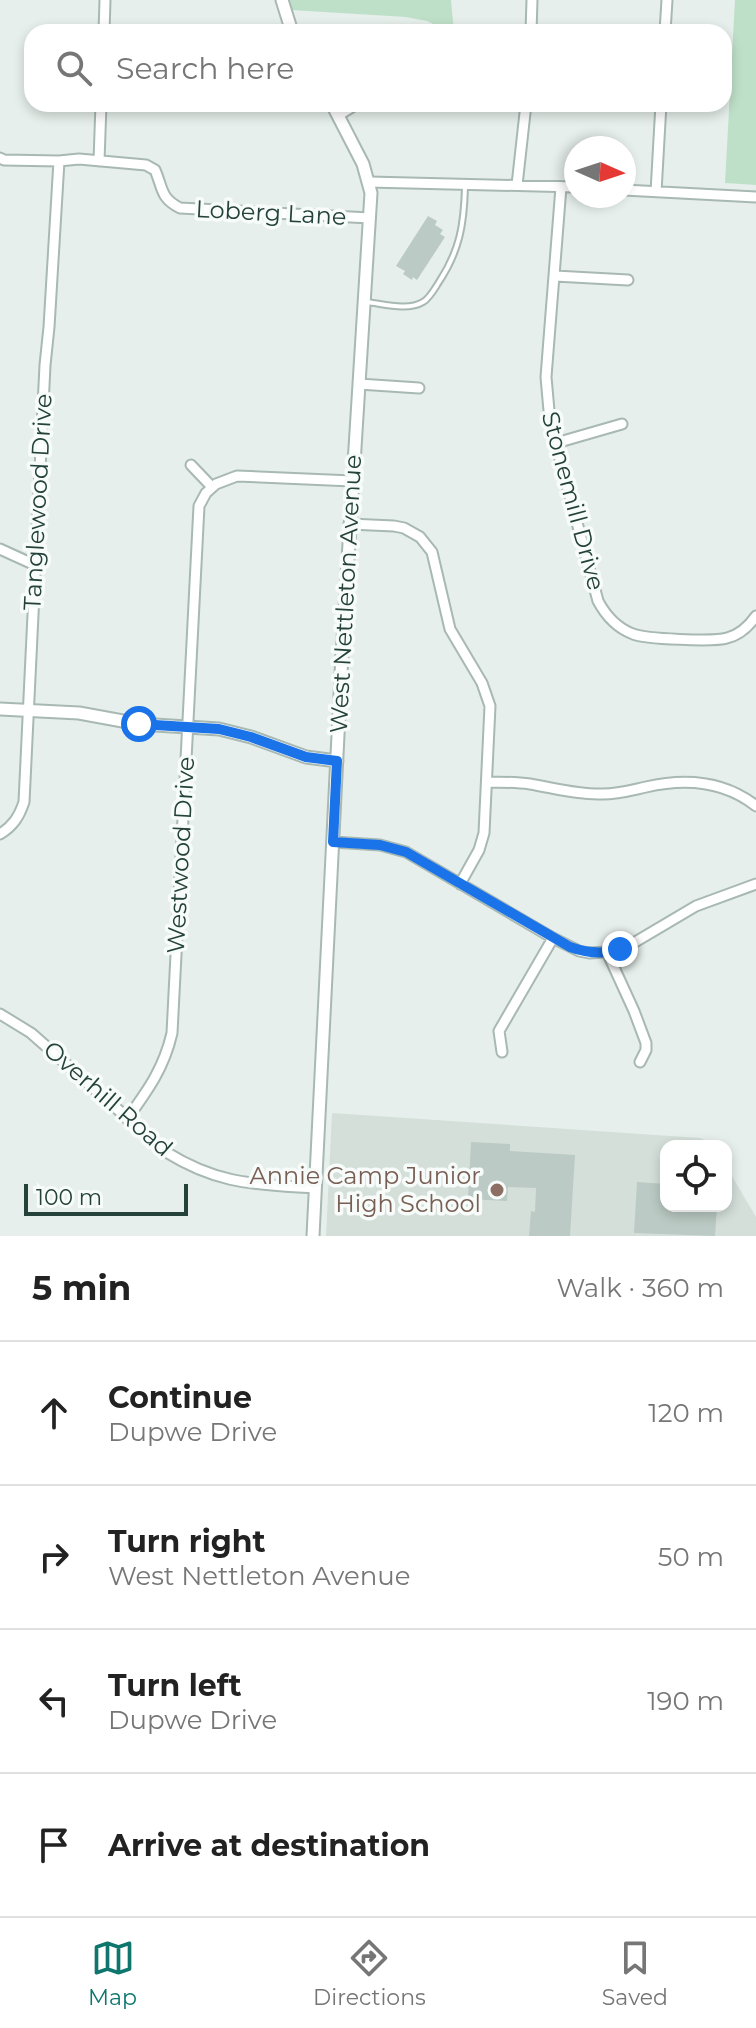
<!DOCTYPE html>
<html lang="en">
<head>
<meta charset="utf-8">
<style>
  :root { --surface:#fff; --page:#f2f2f2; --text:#222; --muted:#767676; --line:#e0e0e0; --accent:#0f766e }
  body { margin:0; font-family:Montserrat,sans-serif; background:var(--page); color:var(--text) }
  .controls { position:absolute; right:24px; bottom:24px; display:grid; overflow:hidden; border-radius:16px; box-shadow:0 4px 12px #0003 }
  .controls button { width:72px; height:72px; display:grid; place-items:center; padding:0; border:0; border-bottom:2px solid var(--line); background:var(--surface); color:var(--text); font:40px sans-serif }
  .compass { position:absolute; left:564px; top:136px; width:72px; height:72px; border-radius:50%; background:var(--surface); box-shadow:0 4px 12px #0003; rotate:93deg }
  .scale { position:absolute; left:24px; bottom:20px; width:164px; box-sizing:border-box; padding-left:8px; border:4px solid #24423a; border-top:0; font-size:22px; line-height:28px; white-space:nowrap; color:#24423a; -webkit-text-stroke:6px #f7fbf9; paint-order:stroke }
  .stop { position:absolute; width:24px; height:24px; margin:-18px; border:6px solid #1a73e8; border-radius:50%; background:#fff }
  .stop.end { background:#1a73e8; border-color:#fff; box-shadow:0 2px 8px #0008 }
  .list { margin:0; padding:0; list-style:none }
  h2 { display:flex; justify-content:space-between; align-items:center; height:104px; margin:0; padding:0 32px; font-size:34px }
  h2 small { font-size:26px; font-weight:400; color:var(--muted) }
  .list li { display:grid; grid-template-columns:52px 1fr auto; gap:24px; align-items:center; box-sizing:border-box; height:144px; padding:0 32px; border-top:2px solid var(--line) }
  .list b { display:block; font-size:30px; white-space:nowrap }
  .list p { margin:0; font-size:26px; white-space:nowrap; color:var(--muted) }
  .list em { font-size:26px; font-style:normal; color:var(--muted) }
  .icon { flex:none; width:44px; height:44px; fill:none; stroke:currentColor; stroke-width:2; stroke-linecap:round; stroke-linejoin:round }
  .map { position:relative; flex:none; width:756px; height:1236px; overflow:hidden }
  .search { position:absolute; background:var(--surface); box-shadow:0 4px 12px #0003; left:24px; right:24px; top:24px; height:88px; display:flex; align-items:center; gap:20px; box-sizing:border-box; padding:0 28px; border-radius:24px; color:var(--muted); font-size:30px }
  .sheet { height:680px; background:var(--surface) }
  nav { display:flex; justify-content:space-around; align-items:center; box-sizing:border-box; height:112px; border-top:2px solid var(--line); background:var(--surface); font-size:22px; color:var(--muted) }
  nav a { display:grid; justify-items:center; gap:4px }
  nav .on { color:var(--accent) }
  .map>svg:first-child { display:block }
  .built { fill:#d4dfda }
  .green { fill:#bfe0c8 }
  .building { fill:#bbcac4 }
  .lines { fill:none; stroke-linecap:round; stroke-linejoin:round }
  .service-casing { stroke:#a8b8b2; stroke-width:8 }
  .minor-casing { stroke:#a8b8b2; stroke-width:13 }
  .tertiary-casing { stroke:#a8b8b2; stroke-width:15 }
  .service { stroke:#fff; stroke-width:4 }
  .minor { stroke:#fff; stroke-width:9 }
  .tertiary { stroke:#fff; stroke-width:11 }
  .route { stroke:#1a73e8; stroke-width:10 }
  .education-dot { fill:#8d6e63; stroke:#f7fbf9; stroke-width:3 }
  .labels { text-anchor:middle; stroke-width:7; stroke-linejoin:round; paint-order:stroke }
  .street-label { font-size:24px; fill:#24423a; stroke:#f7fbf9 }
  .education-label { font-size:24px; fill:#785e54; stroke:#f7fbf9; text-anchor:end }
</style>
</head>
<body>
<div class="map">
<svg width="756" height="1236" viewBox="0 0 756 1236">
  <rect width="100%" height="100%" fill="#e6efeb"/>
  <path class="built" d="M332 1113 700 1138 712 1143 714 1146H666V1206H726V1166L756 1217V1236H326Z"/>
  <path class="green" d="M290 0H451L454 32H450L427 21 406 17 291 10Z
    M735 0H756V185L725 183Z"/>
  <path class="building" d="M428 216 437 221 435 225 443 230 440 234 445 237 417 280 413 277 412 280 403 274 405 271 396 266Z
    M471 1142 510 1144V1151L575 1155 570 1236H529L531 1211 535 1212 536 1188 508 1187 507 1201 468 1199Z
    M637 1182 666 1184V1206H717L715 1236 634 1233Z"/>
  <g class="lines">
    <defs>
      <path id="service" d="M367 302C384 304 408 311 423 302 430 298 435 288 439 282 460 250 464 224 465 187"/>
      <path id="minor" d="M104 32 105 0
        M531 32 532 0
        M665 32 667 0
        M339 115 357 104
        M0 158 4 160 59 161 79 159 146 165 155 170C163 188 160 198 180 208L370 218
        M99 161 101 104
        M369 182 576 187
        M517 185 526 104
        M561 187 546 377 550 422 598 601C606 616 617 628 633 634 645 639 714 642 727 638 739 635 749 626 756 616
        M624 190 756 197
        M656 192 661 104
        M555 276 628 280
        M359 384 419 388
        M556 443 622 424
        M191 465 212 487
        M349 524 394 526 404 528 420 537 432 552 450 629 482 683 490 706 484 833 479 850 460 884
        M0 549 35 565
        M487 782C502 782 516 782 530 784 554 788 579 795 603 794 618 794 632 790 646 787 685 778 723 780 756 806
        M0 834C13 826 19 817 24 802L45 365 49 327 59 161
        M333 842 380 845 406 852 553 938 579 951 589 953 607 952 625 948 696 906 756 884
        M607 952 634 1011 646 1043V1050L640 1062
        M0 1014 31 1033 166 1152C219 1185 255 1184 315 1188
        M502 1052 499 1031 553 938
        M127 1119C148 1090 164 1068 172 1033L199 506 206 493 216 484 237 476 352 481"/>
      <path id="tertiary" d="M282 0 292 32
        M0 709 79 713 139 724 219 729 251 737 306 757 337 761
        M313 1236 342 655 371 193 363 164 332 104"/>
    </defs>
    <use href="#service" class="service-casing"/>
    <use href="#minor" class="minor-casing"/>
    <use href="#tertiary" class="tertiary-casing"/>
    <use href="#service" class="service"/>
    <use href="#minor" class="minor"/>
    <use href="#tertiary" class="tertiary"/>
  </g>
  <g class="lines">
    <path class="route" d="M139 724 219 729 251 737 306 757 337 761 333 842 380 845 406 852 570 947C587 953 603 955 620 949"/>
  </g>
  <circle class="education-dot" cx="497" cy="1190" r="8"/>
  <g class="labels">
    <g class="street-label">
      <text transform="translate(271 213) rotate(3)" y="8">Loberg Lane</text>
      <text transform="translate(573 501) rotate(75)" y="8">Stonemill Drive</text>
      <text transform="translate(38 502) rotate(-87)" y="8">Tanglewood Drive</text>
      <text transform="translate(346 594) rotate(-87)" y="8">West Nettleton Avenue</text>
      <text transform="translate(181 855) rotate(-87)" y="8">Westwood Drive</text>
      <text transform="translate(108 1099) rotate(41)" y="8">Overhill Road</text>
    </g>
    <g class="education-label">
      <text x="481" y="1184">Annie Camp Junior<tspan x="481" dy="28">High School</tspan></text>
    </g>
  </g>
</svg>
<div class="controls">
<button><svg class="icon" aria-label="locate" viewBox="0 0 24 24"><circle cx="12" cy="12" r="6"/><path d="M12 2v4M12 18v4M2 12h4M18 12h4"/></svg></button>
</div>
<svg class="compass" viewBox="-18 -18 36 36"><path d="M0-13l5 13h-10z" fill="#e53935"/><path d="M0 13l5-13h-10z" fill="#767676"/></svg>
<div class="scale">100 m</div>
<div class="stop" style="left:139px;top:724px"></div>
<div class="stop end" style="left:620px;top:949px"></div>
<div class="search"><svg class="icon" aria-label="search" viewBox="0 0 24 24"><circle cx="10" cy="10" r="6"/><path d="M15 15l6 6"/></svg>Search here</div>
</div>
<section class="sheet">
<h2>5 min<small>Walk · 360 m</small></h2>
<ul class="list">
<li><svg class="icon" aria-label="ahead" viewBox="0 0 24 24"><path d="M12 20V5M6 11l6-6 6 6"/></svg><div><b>Continue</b><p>Dupwe Drive</p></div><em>120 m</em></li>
<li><svg class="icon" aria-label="right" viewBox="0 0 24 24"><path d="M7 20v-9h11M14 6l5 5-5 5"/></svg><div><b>Turn right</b><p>West Nettleton Avenue</p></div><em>50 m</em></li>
<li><svg class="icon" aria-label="left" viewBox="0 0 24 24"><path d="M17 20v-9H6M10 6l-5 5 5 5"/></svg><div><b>Turn left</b><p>Dupwe Drive</p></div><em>190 m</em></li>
<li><svg class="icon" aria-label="arrive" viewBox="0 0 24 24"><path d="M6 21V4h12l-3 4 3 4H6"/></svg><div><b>Arrive at destination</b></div></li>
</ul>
</section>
<nav>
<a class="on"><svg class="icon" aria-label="map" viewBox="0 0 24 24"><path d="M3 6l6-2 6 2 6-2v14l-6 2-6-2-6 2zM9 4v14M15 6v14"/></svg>Map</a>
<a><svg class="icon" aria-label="directions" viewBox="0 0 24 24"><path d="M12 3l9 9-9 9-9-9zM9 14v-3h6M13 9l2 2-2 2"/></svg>Directions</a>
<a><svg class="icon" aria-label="saved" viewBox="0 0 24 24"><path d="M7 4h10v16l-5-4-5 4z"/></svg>Saved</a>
</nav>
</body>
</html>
